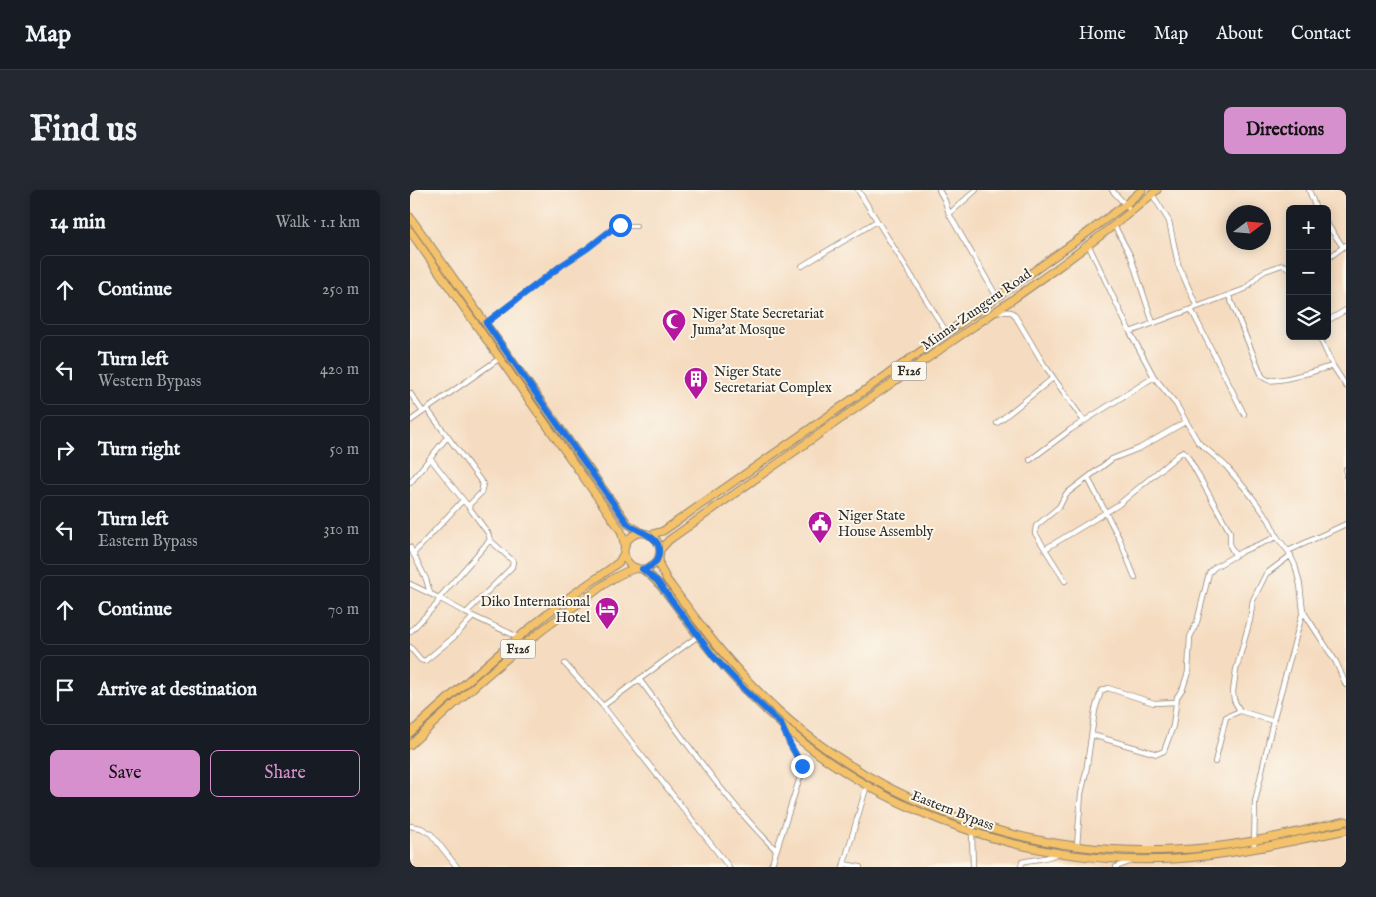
<!DOCTYPE html>
<html lang="en">
<head>
<meta charset="utf-8">
<style>
  :root { --surface:#171b24; --page:#242831; --text:#f1f3f6; --muted:#9ea1a6; --line:#363941; --accent:#d690ce }
  body { margin:0; font-family:"IM FELL English",serif; background:var(--page); color:var(--text) }
  .controls { position:absolute; right:15px; top:15px; display:grid; overflow:hidden; border-radius:8px; box-shadow:0 2px 12px #0003 }
  .controls button { width:45px; height:45px; display:grid; place-items:center; padding:0; border:0; border-bottom:1px solid var(--line); background:var(--surface); color:var(--text); font:25px sans-serif }
  .compass { position:absolute; left:816px; top:15px; width:45px; height:45px; border-radius:50%; background:var(--surface); box-shadow:0 2px 12px #0003; rotate:74deg }
  .stop { position:absolute; width:15px; height:15px; margin:-11px; border:4px solid #1a73e8; border-radius:50%; background:#fff }
  .stop.end { background:#1a73e8; border-color:#fff; box-shadow:0 1px 5px #0008 }
  .list { margin:0; padding:0; list-style:none }
  h2 { display:flex; justify-content:space-between; align-items:center; height:65px; margin:0; padding:0 20px; font-size:21px }
  h2 small { font-size:16px; font-weight:400; color:var(--muted) }
  .list li { display:grid; grid-template-columns:32px 1fr auto; gap:15px; align-items:center; box-sizing:border-box; height:70px; margin:0 10px 10px; padding:0 10px; border:1px solid var(--line); border-radius:8px }
  .list b { display:block; font-size:19px; white-space:nowrap }
  .list p { margin:0; font-size:16px; white-space:nowrap; color:var(--muted) }
  .list em { font-size:16px; font-style:normal; color:var(--muted) }
  .actions { display:flex; gap:10px; padding:15px 20px }
  .actions a { flex:1; padding:11px 0; border:1px solid var(--accent); border-radius:8px; text-align:center; font-size:18px; color:var(--accent) }
  .actions .main { background:var(--accent); color:#111 }
  .icon { flex:none; width:28px; height:28px; fill:none; stroke:currentColor; stroke-width:2; stroke-linecap:round; stroke-linejoin:round }
  .map { position:relative; flex:none; width:936px; height:677px; overflow:hidden; border-radius:8px }
  header { display:flex; align-items:center; gap:30px; box-sizing:border-box; height:70px; padding:0 25px; background:var(--surface); border-bottom:1px solid var(--line) }
  header strong { font-size:24px }
  nav { display:flex; gap:28px; margin-inline-start:auto; font-size:18px }
  .intro { display:flex; align-items:center; justify-content:space-between; box-sizing:border-box; height:120px; padding:0 30px }
  h1 { margin:0; font-size:35px }
  .button { padding:12px 22px; border-radius:8px; background:var(--accent); color:#111; font-size:18px; font-weight:700 }
  main { display:flex; gap:30px; padding:0 30px }
  aside { flex:1; background:var(--surface); border-radius:8px; box-shadow:0 2px 12px #0003 }
  .map>svg:first-child { display:block }
  .lines { fill:none; stroke-linecap:round; stroke-linejoin:round }
  .street-casing { stroke:#908375; stroke-width:6 }
  .primary-casing { stroke:#908375; stroke-width:9 }
  .street { stroke:#fff; stroke-width:4.5 }
  .primary { stroke:#f4c26a; stroke-width:7 }
  .route { stroke:#1a73e8; stroke-width:6 }
  .labels { text-anchor:middle; stroke-width:4; stroke-linejoin:round; paint-order:stroke }
  .shield { fill:#fbf7ec; stroke:#696865; stroke-width:1 }
  .shield-label { font-size:12px; font-weight:bold; fill:#2b2b2b }
  .street-label { font-size:14px; fill:#2b2b2b; stroke:#fbf7ec }
  .poi-label { font-size:14px; fill:#2b2b2b; stroke:#fbf7ec; text-anchor:start }
</style>
</head>
<body>
<header>
<strong>Map</strong>
<nav><a>Home</a><a>Map</a><a>About</a><a>Contact</a></nav>
</header>
<div class="intro"><h1>Find us</h1><a class="button">Directions</a></div>
<main>
<aside>
<h2>14 min<small>Walk · 1.1 km</small></h2>
<ul class="list">
<li><svg class="icon" aria-label="ahead" viewBox="0 0 24 24"><path d="M12 20V5M6 11l6-6 6 6"/></svg><div><b>Continue</b></div><em>250 m</em></li>
<li><svg class="icon" aria-label="left" viewBox="0 0 24 24"><path d="M17 20v-9H6M10 6l-5 5 5 5"/></svg><div><b>Turn left</b><p>Western Bypass</p></div><em>420 m</em></li>
<li><svg class="icon" aria-label="right" viewBox="0 0 24 24"><path d="M7 20v-9h11M14 6l5 5-5 5"/></svg><div><b>Turn right</b></div><em>50 m</em></li>
<li><svg class="icon" aria-label="left" viewBox="0 0 24 24"><path d="M17 20v-9H6M10 6l-5 5 5 5"/></svg><div><b>Turn left</b><p>Eastern Bypass</p></div><em>310 m</em></li>
<li><svg class="icon" aria-label="ahead" viewBox="0 0 24 24"><path d="M12 20V5M6 11l6-6 6 6"/></svg><div><b>Continue</b></div><em>70 m</em></li>
<li><svg class="icon" aria-label="arrive" viewBox="0 0 24 24"><path d="M6 21V4h12l-3 4 3 4H6"/></svg><div><b>Arrive at destination</b></div></li>
</ul>
<div class="actions"><a class="main">Save</a><a>Share</a></div>
</aside>
<div class="map">
<svg width="936" height="677" viewBox="0 0 936 677">
  <rect width="100%" height="100%" fill="#fbf7ec"/>
  <filter id="ink" filterUnits="userSpaceOnUse"><feTurbulence type="fractalNoise" baseFrequency=".02" numOctaves="2"/><feDisplacementMap in="SourceGraphic" scale="10" xChannelSelector="R" yChannelSelector="G"/><feConvolveMatrix kernelMatrix="1 2 1 2 8 2 1 2 1" color-interpolation-filters="sRGB"/></filter>
  <filter id="wash" filterUnits="userSpaceOnUse"><feTurbulence type="fractalNoise" baseFrequency=".0096" numOctaves="4" result="noise"/><feDisplacementMap in="SourceGraphic" scale="20" xChannelSelector="R" yChannelSelector="G"/><feGaussianBlur stdDeviation="1.12" result="paint"/><feColorMatrix in="noise" values="0 0 0 0 0 0 0 0 0 0 0 0 0 0 0 0 0 1.4 0 .05"/><feComposite in="paint" operator="in"/></filter>
  <g filter="url(#wash)">
    <rect width="100%" height="100%" fill="#f5dbbf"/>
  </g>
  <g filter="url(#ink)">
    <g class="lines">
      <defs>
        <path id="street" d="M448 0 537 143
          M529 0 535 11 539 24 587 107
          M702 0 722 22
          M899 0 906 19
          M742 4 759 31 768 74 787 117
          M539 24 566 0
          M917 34 933 57
          M704 35 721 67 743 133
          M678 54 720 142 744 187 766 214 788 252 815 275 839 303 859 330 867 347 878 361 885 375 890 395 893 421 863 531 845 612 844 658
          M917 69 936 55
          M392 76 467 31
          M819 106 852 186C854 188 855 189 858 190 870 193 910 179 923 176
          M781 119 834 224
          M587 121 601 122 604 124 633 173 674 231
          M917 131 936 120
          M76 133 152 75 178 58 206 36H226
          M720 142 835 99 850 84 855 81 872 75 876 76 880 80
          M909 146 923 176 936 196
          M0 203 13 222
          M17 219 73 294 71 303 58 316
          M0 231 90 168
          M587 233 643 188
          M20 268 58 316 78 343 80 350 103 371 102 377 56 423
          M620 270 660 240 744 187
          M936 279V286
          M678 288 710 350 725 388
          M0 293 38 246
          M0 357 16 389 20 403
          M635 359 708 315 773 261 777 265 820 342V356L825 365
          M878 361 936 334
          M3 364 53 310
          M655 391 625 343 626 336 649 317 656 304 702 269 730 258 775 232
          M0 394 29 408 56 423 108 447
          M893 421 926 472 936 495
          M0 442 27 414 29 408 80 350
          M0 457 11 470 15 471 44 447 63 427
          M155 474 193 516 319 677
          M229 489C273 547 314 609 366 660
          M193 516 288 446
          M830 521 863 531
          M682 545 747 564 754 561 763 536 767 507 773 498 778 482 780 447 787 432 799 383 805 377 833 361 867 347
          M805 572 816 527 830 521 824 510 823 502 826 480 840 430 843 410 856 384 881 365
          M0 636 11 638 21 644 47 677
          M562 642 563 677
          M667 656 671 604 676 582 685 520 691 501 698 498 744 513 766 512
          M434 674 450 677
          M361 677 392 581 390 571 380 555 372 536
          M433 677 457 595
          M611 677 612 672C626 668 634 671 648 663
          M706 677 722 671"/>
        <path id="primary" d="M0 27 218 334 233 343
          M0 41 193 315 211 341 215 357
          M214 361a18 18 0 1 1 36 0a18 18 0 1 1-36 0Z
          M239 345 253 341 537 143 673 46 716 14 732 0
          M250 360 259 350C349 287 438 223 528 161 602 110 678 59 747 0
          M249 366 250 377 257 390C283 425 309 461 340 493 450 608 605 667 763 660 821 658 879 644 936 631
          M232 379C256 396 271 425 289 447 311 475 335 501 361 525 466 623 620 677 764 669 822 665 879 652 936 640
          M0 543C49 498 98 454 150 414 169 399 190 387 209 372L214 363
          M0 555C56 503 112 452 175 409 191 397 207 383 227 378"/>
      </defs>
      <use href="#street" class="street-casing"/>
      <use href="#primary" class="primary-casing"/>
      <use href="#street" class="street"/>
      <use href="#primary" class="primary"/>
    </g>
  </g>
  <g class="lines" filter="url(#ink)">
    <path class="route" d="M210 35 206 36 178 58 152 75 76 133 218 334C228 342 241 343 248 354 252 367 246 377 232 379L247 391 304 467 335 500 371 534 380 554 392 576"/>
  </g>
  <defs>
    <symbol id="mosque-pin" viewBox="-11 -11 22 30"><path d="M0 17L-7.5 6A9.5 9.5 0 1 1 7.5 6Z" fill="#b5179e" stroke="#fbf7ec"/><path d="M3.5-4.9A6 6 0 1 0 3.5 4.9A5 5 0 1 1 3.5-4.9Z" fill="#fff"/></symbol>
    <symbol id="building-pin" viewBox="-11 -11 22 30"><path d="M0 17L-7.5 6A9.5 9.5 0 1 1 7.5 6Z" fill="#b5179e" stroke="#fbf7ec"/><path d="M-4-6H4V6H1V3H-1V6H-4ZM-2.5-4.3h1.7v1.8h-1.7ZM.8-4.3h1.7v1.8H.8ZM-2.5-1h1.7V.8h-1.7ZM.8-1h1.7V.8H.8Z" fill="#fff"/></symbol>
    <symbol id="civic-pin" viewBox="-11 -11 22 30"><path d="M0 17L-7.5 6A9.5 9.5 0 1 1 7.5 6Z" fill="#b5179e" stroke="#fbf7ec"/><path d="M-.6-6.5H3V-4.5H.6V-3L4-1V1h2V6H-6V1h2V-1L-.6-3ZM-1.2 2.5V6h2.4V2.5Z" fill="#fff"/></symbol>
    <symbol id="hotel-pin" viewBox="-11 -11 22 30"><path d="M0 17L-7.5 6A9.5 9.5 0 1 1 7.5 6Z" fill="#b5179e" stroke="#fbf7ec"/><path d="M-6-4.5h1.5V1H6V5H4.5V3h-9V5H-6ZM-4 0a1.8 1.8 0 1 1 3.6 0ZM.5 0V-2.5h3Q6-2.5 6 0Z" fill="#fff"/></symbol>
  </defs>
  <g fill-rule="evenodd">
    <use href="#mosque-pin" x="250" y="117" width="28" height="38"/>
    <use href="#building-pin" x="272" y="175" width="28" height="38"/>
    <use href="#civic-pin" x="396" y="319" width="28" height="38"/>
    <use href="#hotel-pin" x="183" y="405" width="28" height="38"/>
  </g>
  <g class="labels">
    <g class="shield">
      <rect x="481.5" y="171.5" width="35" height="19" rx="4"/>
      <rect x="90.5" y="449.5" width="35" height="19" rx="4"/>
    </g>
    <g class="shield-label">
      <text x="499" y="185">F126</text>
      <text x="108" y="463">F126</text>
    </g>
    <g class="street-label">
      <text transform="translate(566 119) rotate(-35)" y="5">Minna-Zungeru Road</text>
      <text transform="translate(543 620) rotate(21)" y="5">Eastern Bypass</text>
    </g>
    <g class="poi-label">
      <text x="282" y="128">Niger State Secretariat<tspan x="282" dy="16">Juma'at Mosque</tspan></text>
      <text x="304" y="186">Niger State<tspan x="304" dy="16">Secretariat Complex</tspan></text>
      <text x="428" y="330">Niger State<tspan x="428" dy="16">House Assembly</tspan></text>
      <text x="180" y="416" text-anchor="end">Diko International<tspan x="180" dy="16">Hotel</tspan></text>
    </g>
  </g>
</svg>
<div class="controls">
<button>+</button>
<button>−</button>
<button><svg class="icon" aria-label="layers" viewBox="0 0 24 24"><path d="M12 4l9 5-9 5-9-5zM3 14l9 5 9-5"/></svg></button>
</div>
<svg class="compass" viewBox="-18 -18 36 36"><path d="M0-13l5 13h-10z" fill="#e53935"/><path d="M0 13l5-13h-10z" fill="#9ea1a6"/></svg>
<div class="stop" style="left:210px;top:35px"></div>
<div class="stop end" style="left:392px;top:576px"></div>
</div>
</main>
</body>
</html>
